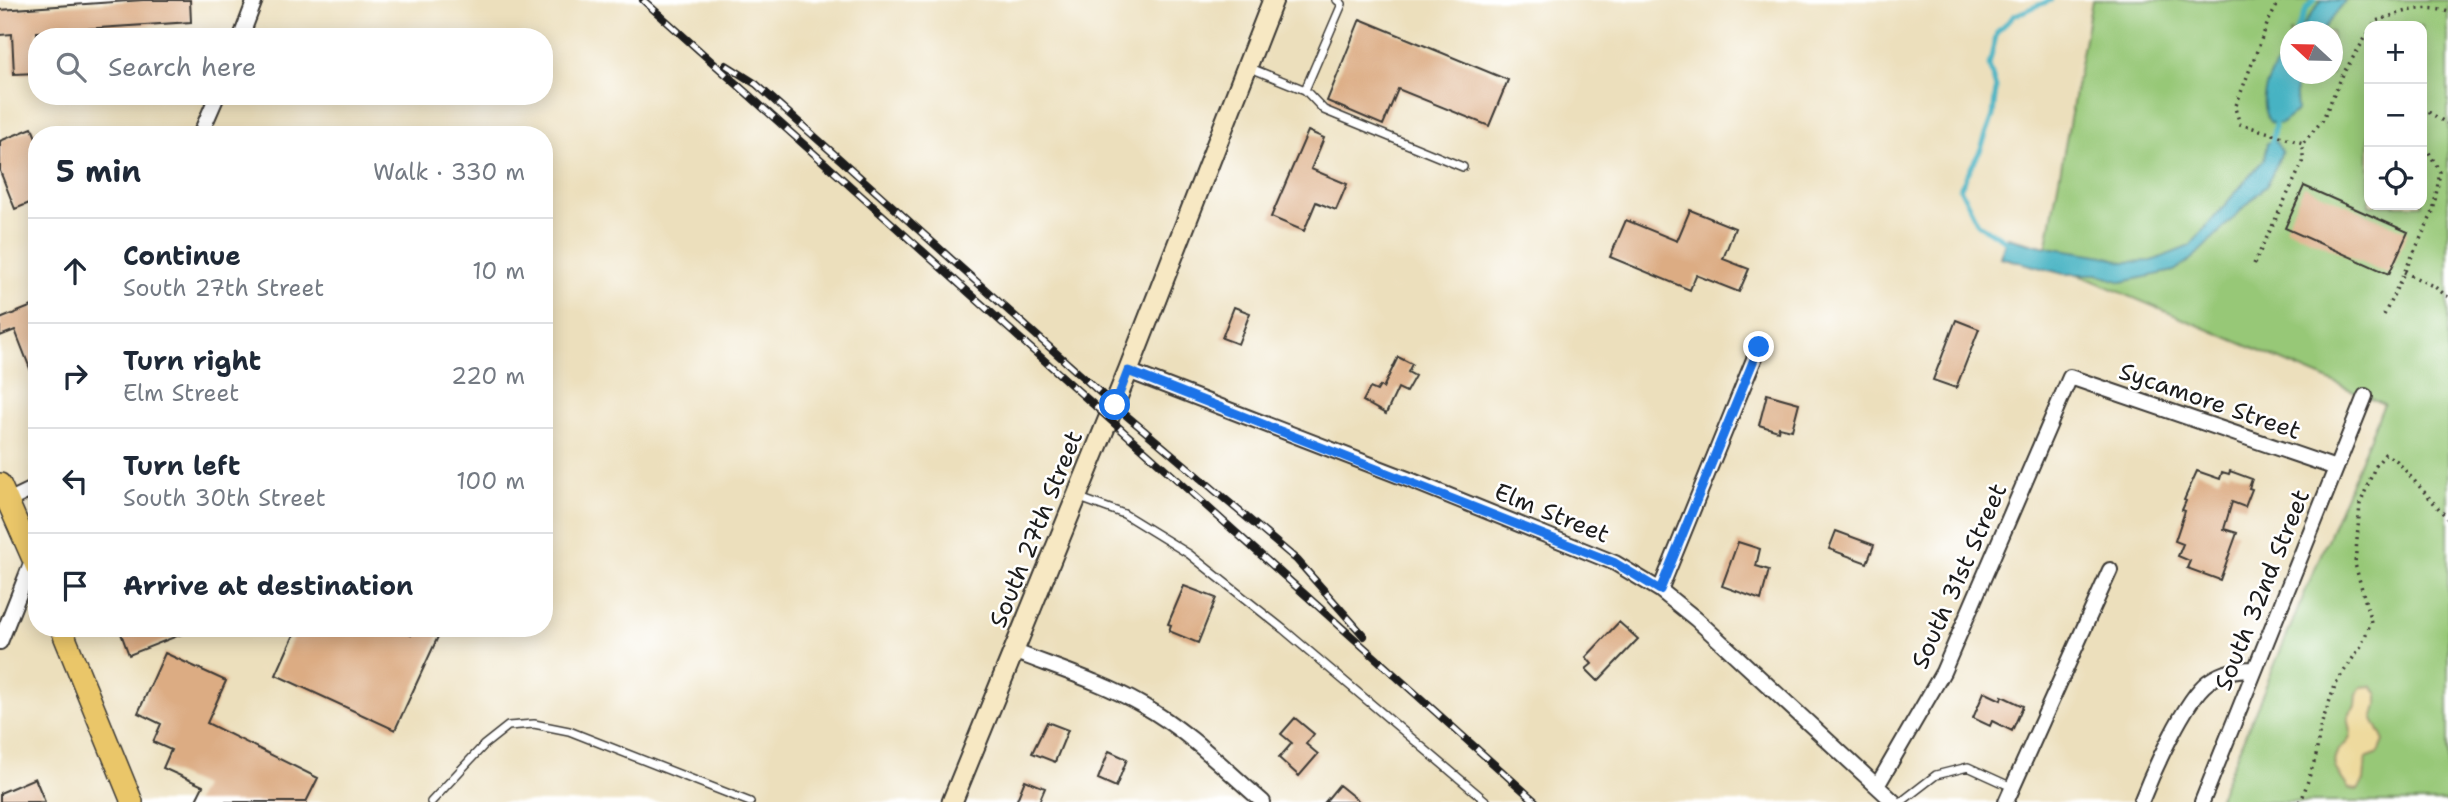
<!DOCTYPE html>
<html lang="en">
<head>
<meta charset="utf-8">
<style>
  :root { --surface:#fff; --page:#f6f6f7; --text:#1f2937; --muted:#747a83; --line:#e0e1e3 }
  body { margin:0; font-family:"Shantell Sans",sans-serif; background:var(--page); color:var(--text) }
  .controls { position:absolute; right:21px; top:21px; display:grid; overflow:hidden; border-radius:14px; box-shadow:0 4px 18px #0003 }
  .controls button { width:63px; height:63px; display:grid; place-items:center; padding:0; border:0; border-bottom:2px solid var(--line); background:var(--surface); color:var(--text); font:35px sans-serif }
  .compass { position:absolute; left:2280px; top:21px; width:63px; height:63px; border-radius:50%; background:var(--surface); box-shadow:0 4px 18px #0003; rotate:292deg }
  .stop { position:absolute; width:21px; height:21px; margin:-16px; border:5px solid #1a73e8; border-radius:50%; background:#fff }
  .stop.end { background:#1a73e8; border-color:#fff; box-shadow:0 2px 7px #0008 }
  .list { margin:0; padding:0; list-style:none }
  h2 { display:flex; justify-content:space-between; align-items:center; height:91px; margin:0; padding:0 28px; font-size:30px }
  h2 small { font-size:23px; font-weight:400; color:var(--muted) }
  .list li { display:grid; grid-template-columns:46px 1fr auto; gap:21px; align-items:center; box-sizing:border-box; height:105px; padding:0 28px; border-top:2px solid var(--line) }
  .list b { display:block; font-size:26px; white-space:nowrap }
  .list p { margin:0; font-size:23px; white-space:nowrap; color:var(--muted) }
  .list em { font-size:23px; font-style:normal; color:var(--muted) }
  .icon { flex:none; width:38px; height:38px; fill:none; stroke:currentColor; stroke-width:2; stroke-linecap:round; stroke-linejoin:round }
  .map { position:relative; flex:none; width:2448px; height:802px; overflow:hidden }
  .search { position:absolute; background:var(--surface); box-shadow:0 4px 18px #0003; left:28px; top:28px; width:525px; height:77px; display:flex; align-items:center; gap:18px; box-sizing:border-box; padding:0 24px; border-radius:28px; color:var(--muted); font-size:26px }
  .panel { position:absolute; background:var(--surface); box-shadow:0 4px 18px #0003; left:28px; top:126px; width:525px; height:511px; border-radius:28px }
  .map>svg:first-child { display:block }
  .green { fill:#97c877; stroke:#5a724a; stroke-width:2; fill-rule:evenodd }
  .sand { fill:#eeda9e; stroke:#857b5d; stroke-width:2 }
  .water { fill:#46b3c3; stroke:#316870; stroke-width:2 }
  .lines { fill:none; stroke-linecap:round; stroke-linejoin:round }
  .stream { stroke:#46b3c3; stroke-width:5 }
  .building { fill:#dcac83 }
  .lane-casing { stroke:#3b3934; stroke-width:10 }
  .street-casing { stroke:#3b3934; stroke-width:18 }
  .secondary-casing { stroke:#3b3934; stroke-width:23 }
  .primary-casing { stroke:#3b3934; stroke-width:24 }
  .path { stroke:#3b3934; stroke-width:3.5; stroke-dasharray:2 5; stroke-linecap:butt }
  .lane { stroke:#fff; stroke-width:7 }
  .street { stroke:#fff; stroke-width:14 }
  .secondary { stroke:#f7e8c3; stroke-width:19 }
  .primary { stroke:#eac669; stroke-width:21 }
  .rail-casing { stroke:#1c1c1c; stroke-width:8 }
  .rail { stroke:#fff; stroke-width:5; stroke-dasharray:16; stroke-linecap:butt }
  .route { stroke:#1a73e8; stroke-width:9 }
  .labels { text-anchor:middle; stroke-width:5; stroke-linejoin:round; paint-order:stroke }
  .street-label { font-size:24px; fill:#1c1c1c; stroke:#fff }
</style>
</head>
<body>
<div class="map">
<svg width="2448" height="802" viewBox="0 0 2448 802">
  <rect width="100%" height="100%" fill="#fff"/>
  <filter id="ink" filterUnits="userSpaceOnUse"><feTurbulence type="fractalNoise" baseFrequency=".0143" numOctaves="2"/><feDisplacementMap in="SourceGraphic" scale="14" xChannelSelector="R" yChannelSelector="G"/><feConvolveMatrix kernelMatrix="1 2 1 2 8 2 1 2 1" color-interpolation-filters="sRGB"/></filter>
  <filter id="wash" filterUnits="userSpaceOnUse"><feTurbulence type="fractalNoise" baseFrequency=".00686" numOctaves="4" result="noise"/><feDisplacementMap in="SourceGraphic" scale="28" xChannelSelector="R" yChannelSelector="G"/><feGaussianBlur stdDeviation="1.57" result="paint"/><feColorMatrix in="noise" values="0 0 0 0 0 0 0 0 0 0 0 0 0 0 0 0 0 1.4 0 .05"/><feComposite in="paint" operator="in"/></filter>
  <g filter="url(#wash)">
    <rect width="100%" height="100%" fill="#ecdfbc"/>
    <path class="green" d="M2092 0H2448V802H2217L2384 404 2044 260ZM2369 26H2422V205H2369ZM2290 32H2332V74H2290Z"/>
    <path class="sand" d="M2371 686 2378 694V702L2373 719 2384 741 2379 753 2366 758 2364 781 2358 790 2349 789C2341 777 2327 764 2339 750 2342 745 2348 744 2350 737 2354 723 2341 721 2356 706L2357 694 2362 687Z"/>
    <path class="water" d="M2322 0H2346L2322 31H2299Z
      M2290 44V74H2298L2295 82 2297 111 2281 124 2270 122C2252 97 2276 65 2290 44Z
      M2275 141 2282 152 2267 185 2194 257 2174 271 2122 282 2097 274H2064L2000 257 2007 237 2042 246 2104 256 2124 262 2152 261 2190 246 2264 159 2267 143Z"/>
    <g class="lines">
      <path class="stream" d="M2296 32 2306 10 2315 0
        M2271 146 2276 118
        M2009 243 1978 224 1960 188 1980 151 1993 116 1996 88 1989 65 1997 32 2015 15 2051 0"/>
    </g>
    <g id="blocks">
      <path class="building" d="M143 0H190L191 22 37 32V73L14 74 12 34 0 35V10Z
        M1360 19 1508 80 1489 126 1398 89 1383 125 1327 101Z
        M32 128 37 140V200L15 209 0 171V141Z
        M1308 131 1324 138 1311 169 1347 184 1336 210 1316 202 1304 231 1271 217Z
        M2304 186 2408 232 2389 274 2285 228Z
        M1690 210 1735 228 1723 259 1749 269 1739 292 1696 275 1690 290 1610 257 1626 220 1677 241Z
        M32 306 37 319 36 384 15 330 0 336V319Z
        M1234 307 1250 313 1238 344 1222 338Z
        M1956 320 1979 329 1956 388 1933 380Z
        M1398 357 1412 364 1408 372 1415 376 1406 392 1398 388 1386 414 1363 401 1370 388 1377 391 1380 386 1383 388Z
        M1767 394 1799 403 1792 430 1779 427 1778 431 1759 425Z
        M2197 471 2220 479 2222 472 2229 474 2230 471 2252 479 2249 488 2252 489 2245 507 2232 502 2224 529 2237 533 2220 580 2187 568 2190 561 2178 556 2183 544 2175 541 2185 511 2182 510 2186 501 2184 500Z
        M1836 531 1874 545 1867 563 1829 549Z
        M1738 542 1760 549 1756 566 1769 570 1761 600 1722 586Z
        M1184 586 1216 598 1198 643 1169 631 1171 625 1168 624Z
        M1619 622 1638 639 1598 681 1586 669 1592 664 1586 657Z
        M119 628H194L195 629 129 655Z
        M297 628H397L411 635 413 628H442L395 730 276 675Z
        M165 653 226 681 207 723 318 778 306 802H195L203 786 163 768 171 750 153 742 161 724 138 713Z
        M1984 692 2001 700 2002 696 2023 706 2012 731 1992 721 1990 726 1973 718Z
        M1295 718 1314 734 1306 744 1318 754 1299 776 1279 758 1292 743 1281 734Z
        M1047 722 1068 730 1055 762 1032 753Z
        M1109 751 1127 759 1116 787 1098 779Z
        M35 778 45 802H0V793Z
        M1025 780 1045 788 1039 802H1016Z
        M1339 785 1360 802H1325Z"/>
    </g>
  </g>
  <g filter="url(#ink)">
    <use href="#blocks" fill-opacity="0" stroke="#3b3934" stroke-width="2"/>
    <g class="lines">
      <defs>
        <path id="lane" d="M1248 67 1305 90 1342 4 1337 0
          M1305 90 1324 110 1463 167
          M1077 497 1124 514 1189 554 1283 629 1487 802
          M431 802 484 745 508 726 534 724 569 731 750 802
          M1901 802 1936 775 1968 767 2012 787"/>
        <path id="street" d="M241 37 255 0
          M200 135 217 96
          M1128 371 1410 480 1615 563 1660 590 1696 619 1894 802
          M8 501 37 487
          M1660 590 1759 347
          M0 642 33 559
          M1013 651C1056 668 1102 682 1142 705 1187 730 1224 768 1263 802
          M1877 786 1943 672 2070 377 2336 468
          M2006 802 2110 570
          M2141 802C2152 774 2185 699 2208 682 2223 671 2238 669 2255 669
          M2202 802 2365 396"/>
        <path id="secondary" d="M952 802 1128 371 1273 0"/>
        <path id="primary" d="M0 484 37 568
          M61 628 132 802"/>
      </defs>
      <use href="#lane" class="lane-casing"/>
      <use href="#street" class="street-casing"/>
      <use href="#secondary" class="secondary-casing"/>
      <use href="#primary" class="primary-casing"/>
      <path class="path" d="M2280 0 2268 22 2235 108 2240 124 2303 143
        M2373 26 2376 21C2400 13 2423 3 2448 12
        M2422 110 2430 113 2448 124
        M2254 264 2303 162V143L2322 121 2344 72 2369 32
        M2404 272 2435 287 2448 297
        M2384 315 2433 212 2440 172 2422 140
        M2299 802 2303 796 2316 756 2320 728 2336 683 2361 646 2371 622 2355 564 2360 504 2375 467 2385 454 2397 461 2448 519"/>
      <use href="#lane" class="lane"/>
      <use href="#street" class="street"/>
      <use href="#secondary" class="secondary"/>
      <use href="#primary" class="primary"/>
      <defs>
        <path id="rail" d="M643 0 1536 802
          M726 65 756 84 1114 405 1297 560 1364 636"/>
      </defs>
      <use href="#rail" class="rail-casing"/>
      <use href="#rail" class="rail"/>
    </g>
  </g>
  <g class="lines" filter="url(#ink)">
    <path class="route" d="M1115 405 1128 371 1615 563 1660 590 1759 347"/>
  </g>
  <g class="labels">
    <g class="street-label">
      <text transform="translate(2210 401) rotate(19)" y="8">Sycamore Street</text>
      <text transform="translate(1552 513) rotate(22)" y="8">Elm Street</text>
      <text transform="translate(1036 529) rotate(-68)" y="8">South 27th Street</text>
      <text transform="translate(1959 576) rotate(-66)" y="8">South 31st Street</text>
      <text transform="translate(2262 590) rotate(-68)" y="8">South 32nd Street</text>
    </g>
  </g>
</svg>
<div class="controls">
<button>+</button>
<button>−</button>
<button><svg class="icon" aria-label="locate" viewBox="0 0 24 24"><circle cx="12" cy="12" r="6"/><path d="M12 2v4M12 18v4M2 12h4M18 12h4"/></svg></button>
</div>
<svg class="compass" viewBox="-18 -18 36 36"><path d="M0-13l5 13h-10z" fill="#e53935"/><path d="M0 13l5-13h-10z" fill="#747a83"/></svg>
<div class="stop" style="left:1115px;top:405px"></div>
<div class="stop end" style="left:1759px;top:347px"></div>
<div class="search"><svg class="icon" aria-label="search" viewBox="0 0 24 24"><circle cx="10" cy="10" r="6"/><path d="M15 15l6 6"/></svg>Search here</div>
<section class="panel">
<h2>5 min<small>Walk · 330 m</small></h2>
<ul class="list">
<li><svg class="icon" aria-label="ahead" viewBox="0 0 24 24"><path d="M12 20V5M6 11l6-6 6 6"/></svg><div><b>Continue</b><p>South 27th Street</p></div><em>10 m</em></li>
<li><svg class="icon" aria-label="right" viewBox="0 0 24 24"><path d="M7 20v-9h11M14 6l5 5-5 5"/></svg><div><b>Turn right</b><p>Elm Street</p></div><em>220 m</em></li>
<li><svg class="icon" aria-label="left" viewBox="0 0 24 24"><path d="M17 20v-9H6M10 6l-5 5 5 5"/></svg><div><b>Turn left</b><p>South 30th Street</p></div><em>100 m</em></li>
<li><svg class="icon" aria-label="arrive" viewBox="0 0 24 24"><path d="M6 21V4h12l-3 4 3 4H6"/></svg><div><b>Arrive at destination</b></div></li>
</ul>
</section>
</div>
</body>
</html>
